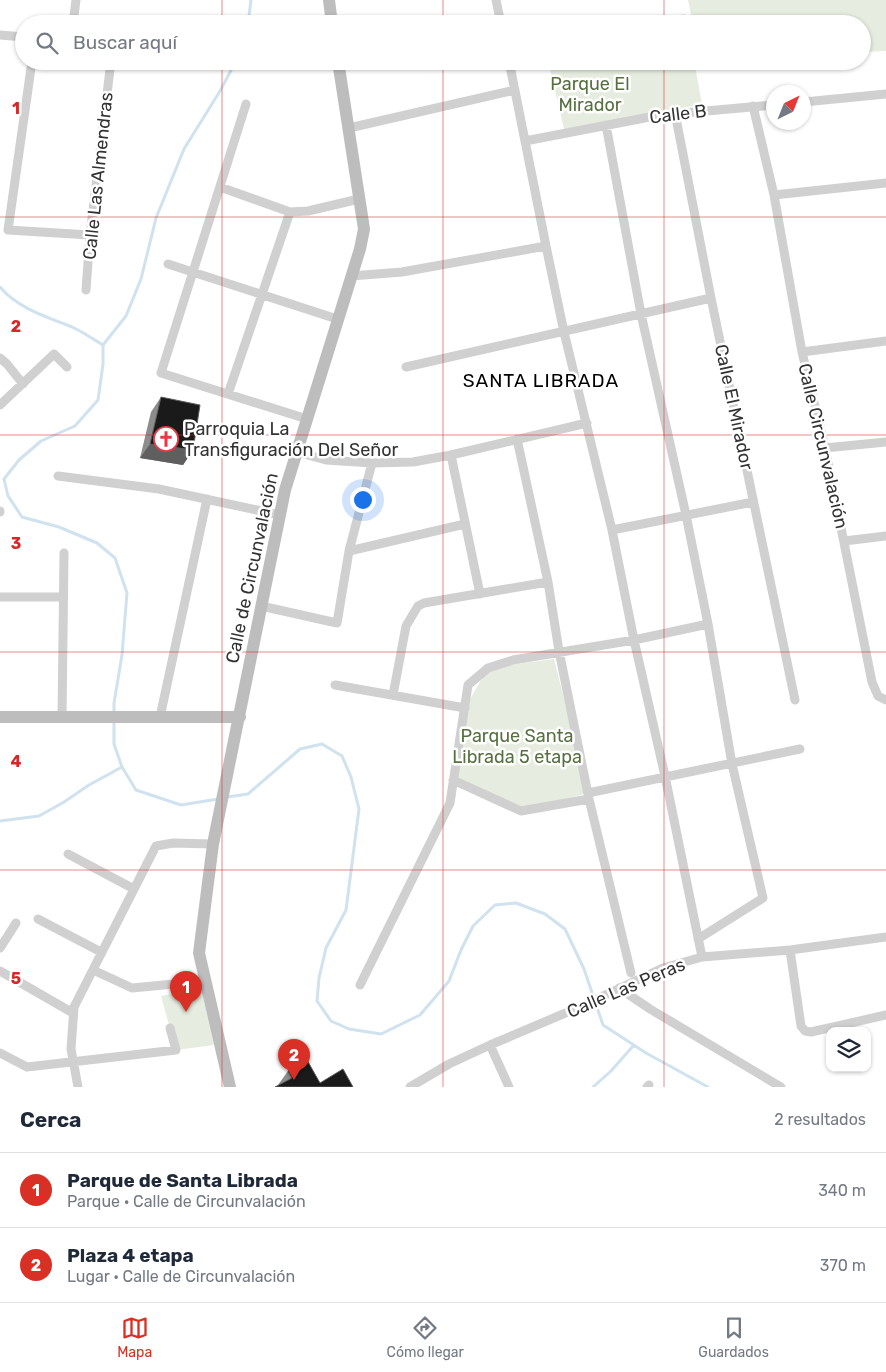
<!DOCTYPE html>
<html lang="es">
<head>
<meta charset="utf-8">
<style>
  :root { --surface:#fff; --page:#f2f2f3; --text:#1f2937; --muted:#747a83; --line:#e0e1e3; --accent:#d93025 }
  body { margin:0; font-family:Rubik,sans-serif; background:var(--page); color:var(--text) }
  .controls { position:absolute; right:15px; bottom:15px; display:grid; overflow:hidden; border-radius:10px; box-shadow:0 1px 4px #0004 }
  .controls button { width:45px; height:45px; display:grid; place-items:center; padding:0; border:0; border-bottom:1px solid var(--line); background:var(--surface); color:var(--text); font:25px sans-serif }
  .compass { position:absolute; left:766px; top:85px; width:45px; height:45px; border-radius:50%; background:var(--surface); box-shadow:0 1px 4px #0004; rotate:43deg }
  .you { position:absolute; left:362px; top:499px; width:18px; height:18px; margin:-12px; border:4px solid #fff; border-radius:50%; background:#1a73e8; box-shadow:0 0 0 8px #1a73e833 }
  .badge { display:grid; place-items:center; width:32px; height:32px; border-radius:50%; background:var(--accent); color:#fff; font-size:16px; font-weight:700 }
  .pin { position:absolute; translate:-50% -41px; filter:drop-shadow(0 1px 2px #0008) }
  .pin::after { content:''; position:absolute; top:26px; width:18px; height:15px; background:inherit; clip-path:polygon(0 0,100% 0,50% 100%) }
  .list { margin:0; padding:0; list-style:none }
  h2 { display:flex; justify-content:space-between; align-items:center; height:65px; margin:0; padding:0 20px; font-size:21px }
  h2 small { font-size:16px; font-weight:400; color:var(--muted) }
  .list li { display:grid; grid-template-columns:32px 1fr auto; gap:15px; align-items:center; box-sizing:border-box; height:75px; padding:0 20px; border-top:1px solid var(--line) }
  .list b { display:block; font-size:19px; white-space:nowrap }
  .list p { margin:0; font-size:16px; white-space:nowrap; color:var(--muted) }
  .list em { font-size:16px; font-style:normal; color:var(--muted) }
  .icon { flex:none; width:28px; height:28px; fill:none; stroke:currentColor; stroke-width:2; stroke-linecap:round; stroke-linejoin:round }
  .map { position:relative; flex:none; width:886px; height:1087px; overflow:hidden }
  .search { position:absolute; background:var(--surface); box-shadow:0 1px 4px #0004; left:15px; right:15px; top:15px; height:55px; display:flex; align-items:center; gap:12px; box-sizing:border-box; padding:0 18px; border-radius:28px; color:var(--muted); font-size:19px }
  .sheet { height:215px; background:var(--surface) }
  nav { display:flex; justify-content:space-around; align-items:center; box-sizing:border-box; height:70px; border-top:1px solid var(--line); background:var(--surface); font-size:14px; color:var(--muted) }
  nav a { display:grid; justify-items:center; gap:2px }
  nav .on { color:var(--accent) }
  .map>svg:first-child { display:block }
  .green { fill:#e6ecdf }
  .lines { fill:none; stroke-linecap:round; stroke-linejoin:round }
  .stream { stroke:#cfe2ee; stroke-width:3 }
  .street { stroke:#d0d0d0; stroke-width:9 }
  .secondary { stroke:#bdbdbd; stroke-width:12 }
  .wall { fill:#8c8c8c }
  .shaded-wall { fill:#5f5f5f }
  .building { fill:#1a1a1a; stroke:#5f5f5f }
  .grid { fill:none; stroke:#d62828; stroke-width:1; stroke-opacity:0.55 }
  .labels { text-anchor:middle; stroke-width:5; stroke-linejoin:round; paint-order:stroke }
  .park-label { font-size:18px; fill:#56703f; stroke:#fff }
  .street-label { font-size:18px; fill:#333; stroke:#fff }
  .poi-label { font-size:18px; fill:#333; stroke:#fff; text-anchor:start }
  .neighbourhood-label { font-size:19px; letter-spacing:1px; fill:#000; stroke:#fff }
  .grid-label { font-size:16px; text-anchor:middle; font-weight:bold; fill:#d62828; stroke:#fff; stroke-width:5; stroke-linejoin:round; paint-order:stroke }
</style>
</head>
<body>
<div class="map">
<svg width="886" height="1087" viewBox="0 0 886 1087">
  <rect width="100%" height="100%" fill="#fff"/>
  <path class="green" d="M688 0H886V51L862 52V24H693Z
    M685 14 686 24H639L684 14Z
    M548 61H694L702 104 565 133Z
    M554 659 588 793 521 811 453 780 465 708 488 668Z
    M201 989 214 1045 176 1050 161 996Z"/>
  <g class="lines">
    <path class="stream" d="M248 24 251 0
      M0 287C17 308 47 317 72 327 83 332 93 339 103 345
      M114 713V703L122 655 127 593 115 558 97 543 59 527 22 517 8 496 4 479 19 460 41 441 75 426 98 400 103 364V345L126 316 141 279 156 218 184 149 220 91 236 61
      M114 719V744L122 767 136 790 181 805 218 799
      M227 797 248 794 300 749 322 744 342 756 351 777 359 809 346 910 326 948 319 978 317 1001 331 1021 349 1029 381 1034 420 1015 449 981 461 950 473 926 495 905 516 903 545 914 565 929 584 969 603 1025 646 1053 708 1087
      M0 821 39 816 64 802 89 785 122 767
      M593 1087 611 1071 634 1045"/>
    <path class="street" d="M496 0 501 24
      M73 24 76 0
      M480 24 500 19
      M0 35 24 37
      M32 61 8 230 90 235
      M191 61 206 64
      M509 61 546 246 564 332 612 530 634 640 665 776 702 957
      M804 102 886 94
      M246 104 161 373 307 419
      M753 106 774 195 802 352 825 448 872 682 878 696 886 700
      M675 113 711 298 795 700
      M606 125 641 314 686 515 708 624 732 764 763 898 698 939
      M349 128 515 90
      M525 141 660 115 774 105
      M220 187 290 212 308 211 359 199
      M774 195 886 183
      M168 264 337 319
      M351 276 402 272 546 246
      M86 290 90 235 111 61
      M802 352 886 341
      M0 358 7 364 23 384
      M406 367 711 298
      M228 394 290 212
      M0 405 54 354 67 367
      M517 439 548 582 559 651 589 799 631 973
      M825 448 886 442
      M297 452 326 460 372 463 413 462 451 455 587 423
      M451 455 480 594
      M58 476 159 489 280 515
      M0 512V511
      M612 530 753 502
      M844 541 886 536
      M349 551 465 524
      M0 597H63
      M261 606 337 623 349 551 372 463
      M335 685 465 708
      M393 695 406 626 418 606 424 603 548 582
      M160 717 207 499
      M62 718 64 553
      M453 780 521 811 589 799
      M588 793 800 749
      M68 854 134 889
      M38 919 101 952
      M0 948 16 923
      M790 950 801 1026 805 1031 811 1032 886 1015
      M93 970 132 988 205 981
      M0 971 73 1013
      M360 985 450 803 468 685 488 668 513 660 634 640 708 624
      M619 988 650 1009 781 1087
      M490 1045 509 1087
      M0 1053 27 1067 176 1050 170 1028
      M78 1087 71 1049 74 1007 156 846 173 843 213 844
      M410 1087 449 1064 490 1045 575 1009 663 968 681 963 702 957 790 950 886 937
      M647 1087 649 1085"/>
    <path class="secondary" d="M329 0 332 24
      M0 717H240
      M230 1087 199 953 213 844 285 490 360 249 364 229 338 61"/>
  </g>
  <path class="wall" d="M161 397 193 450 183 465 140 458 151 412Z
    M288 1071 320 1083 353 1087 278 1085Z"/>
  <path class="shaded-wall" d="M150 444 193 450 183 465 140 458Z"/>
  <path class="building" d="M161 397 200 405 193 450 150 444Z
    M307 1060 320 1083 343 1069 353 1087H275L292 1078 288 1071Z"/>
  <path class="grid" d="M222 0V24M443 0V24M664 0V24M222 61V1087M443 61V1087M664 61V1087M0 217H886M0 435H886M0 652H886M0 870H886"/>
  <defs>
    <symbol id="church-ring" viewBox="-11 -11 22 22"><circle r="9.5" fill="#fff" stroke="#e63946" stroke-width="1.5"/><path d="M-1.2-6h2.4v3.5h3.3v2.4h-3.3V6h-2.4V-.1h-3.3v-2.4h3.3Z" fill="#e63946"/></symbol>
  </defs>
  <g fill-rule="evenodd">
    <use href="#church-ring" x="152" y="425" width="28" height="28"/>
  </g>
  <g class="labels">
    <g class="park-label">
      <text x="590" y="90">Parque El<tspan x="590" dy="21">Mirador</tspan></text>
      <text x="517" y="742">Parque Santa<tspan x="517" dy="21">Librada 5 etapa</tspan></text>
    </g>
    <g class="street-label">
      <text transform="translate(678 114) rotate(-7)" y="6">Calle B</text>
      <text transform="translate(98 176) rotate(-84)" y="6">Calle Las Almendras</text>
      <text transform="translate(734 407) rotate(78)" y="6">Calle El Mirador</text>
      <text transform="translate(823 446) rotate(77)" y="6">Calle Circunvalación</text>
      <text transform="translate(252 568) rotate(-78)" y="6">Calle de Circunvalación</text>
      <text transform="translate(626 988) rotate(-23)" y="6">Calle Las Peras</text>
    </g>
    <g class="poi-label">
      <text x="184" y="435">Parroquia La<tspan x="184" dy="21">Transfiguración Del Señor</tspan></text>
    </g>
    <g class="neighbourhood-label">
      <text x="541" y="387">SANTA LIBRADA</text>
    </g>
  </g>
  <g class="grid-label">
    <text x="16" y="114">1</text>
    <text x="16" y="332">2</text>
    <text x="16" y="549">3</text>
    <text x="16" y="767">4</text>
    <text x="16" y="984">5</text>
  </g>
</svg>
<div class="controls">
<button><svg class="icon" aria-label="layers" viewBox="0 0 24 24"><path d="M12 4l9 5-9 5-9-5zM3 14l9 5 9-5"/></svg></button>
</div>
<svg class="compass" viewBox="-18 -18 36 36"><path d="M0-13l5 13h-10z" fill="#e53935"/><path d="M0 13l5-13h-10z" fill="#747a83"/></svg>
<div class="you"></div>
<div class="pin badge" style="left:186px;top:1012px">1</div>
<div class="pin badge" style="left:294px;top:1080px">2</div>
<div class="search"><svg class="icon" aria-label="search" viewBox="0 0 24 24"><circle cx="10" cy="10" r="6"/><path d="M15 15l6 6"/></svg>Buscar aquí</div>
</div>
<section class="sheet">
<h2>Cerca<small>2 resultados</small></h2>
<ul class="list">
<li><span class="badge">1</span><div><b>Parque de Santa Librada</b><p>Parque · Calle de Circunvalación</p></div><em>340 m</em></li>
<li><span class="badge">2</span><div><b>Plaza 4 etapa</b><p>Lugar · Calle de Circunvalación</p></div><em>370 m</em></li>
</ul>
</section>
<nav>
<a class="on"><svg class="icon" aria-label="map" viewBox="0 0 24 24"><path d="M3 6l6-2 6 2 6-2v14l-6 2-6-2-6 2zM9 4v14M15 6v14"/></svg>Mapa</a>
<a><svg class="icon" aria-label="directions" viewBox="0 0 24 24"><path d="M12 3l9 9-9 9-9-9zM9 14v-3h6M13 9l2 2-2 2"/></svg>Cómo llegar</a>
<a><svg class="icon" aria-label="saved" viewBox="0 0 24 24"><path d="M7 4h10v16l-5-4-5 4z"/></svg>Guardados</a>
</nav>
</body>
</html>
